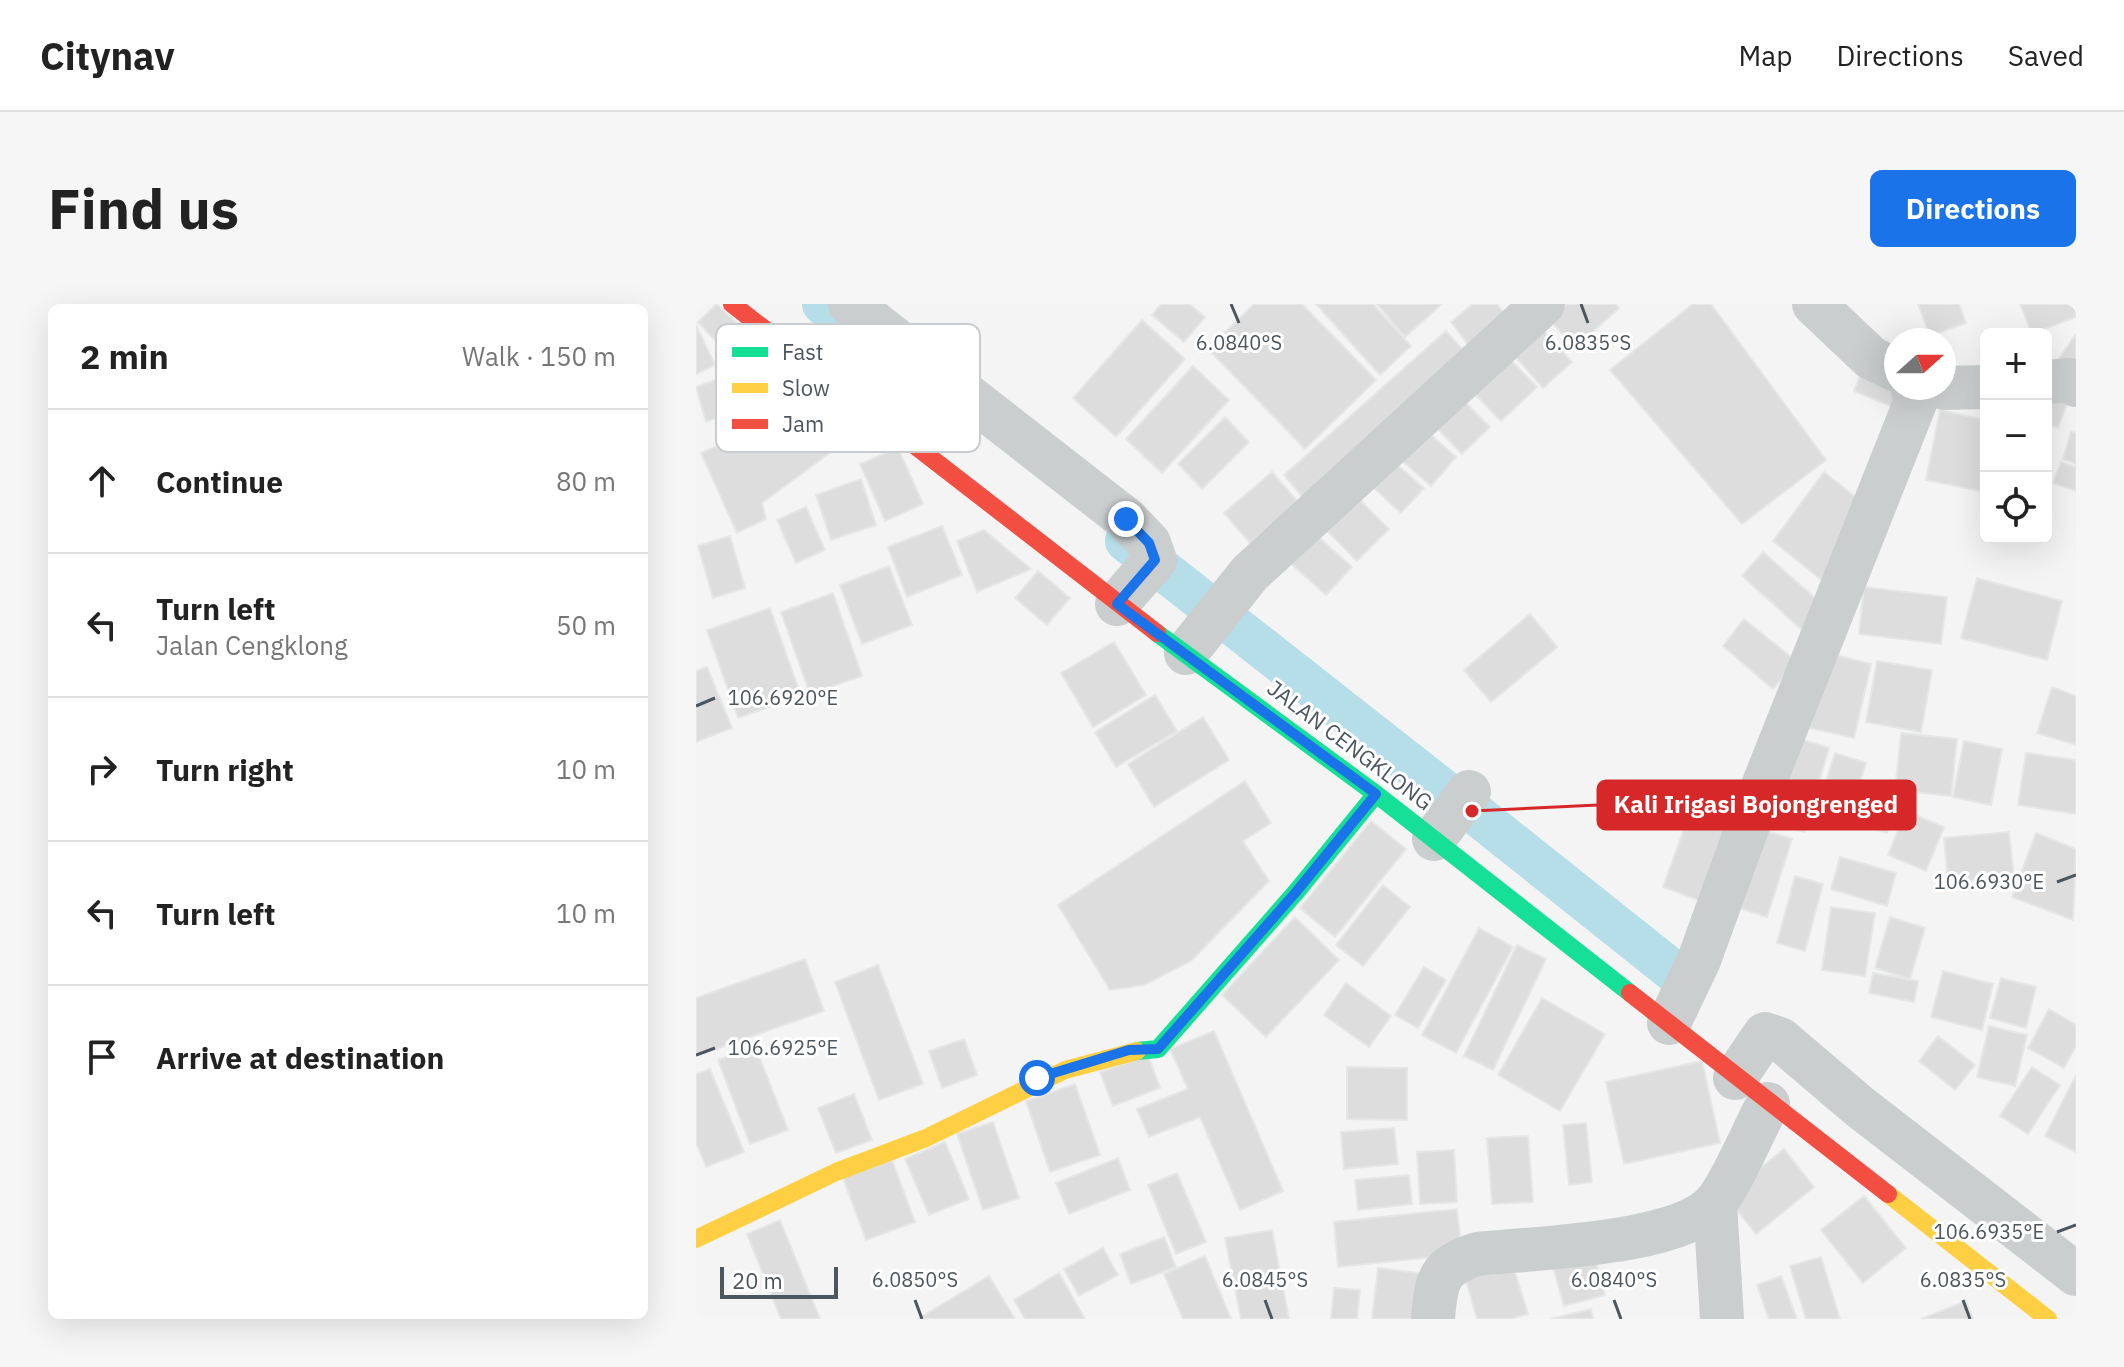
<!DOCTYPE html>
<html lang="en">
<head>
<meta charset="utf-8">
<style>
  :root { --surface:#fff; --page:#f6f6f6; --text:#222; --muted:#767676; --line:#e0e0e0; --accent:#1a73e8 }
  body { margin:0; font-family:"IBM Plex Sans",sans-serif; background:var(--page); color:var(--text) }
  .controls { position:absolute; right:24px; top:24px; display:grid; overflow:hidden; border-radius:12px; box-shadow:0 8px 32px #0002 }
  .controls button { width:72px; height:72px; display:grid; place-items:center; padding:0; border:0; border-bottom:2px solid var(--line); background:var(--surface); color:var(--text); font:40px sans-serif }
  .compass { position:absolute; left:1188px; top:24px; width:72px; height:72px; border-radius:50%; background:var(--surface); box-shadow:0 8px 32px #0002; rotate:69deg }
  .scale { position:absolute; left:24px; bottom:20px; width:118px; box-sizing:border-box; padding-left:8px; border:4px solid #4c565e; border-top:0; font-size:22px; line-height:28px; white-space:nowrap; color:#4c565e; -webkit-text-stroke:6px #fff; paint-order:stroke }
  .stop { position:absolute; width:24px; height:24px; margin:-18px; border:6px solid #1a73e8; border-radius:50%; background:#fff }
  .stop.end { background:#1a73e8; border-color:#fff; box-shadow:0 2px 8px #0008 }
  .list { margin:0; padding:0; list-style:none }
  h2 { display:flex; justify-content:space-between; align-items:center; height:104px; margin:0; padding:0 32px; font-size:34px }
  h2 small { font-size:26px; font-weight:400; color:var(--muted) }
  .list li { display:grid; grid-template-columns:52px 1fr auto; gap:24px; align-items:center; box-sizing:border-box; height:144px; padding:0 32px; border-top:2px solid var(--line) }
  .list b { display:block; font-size:30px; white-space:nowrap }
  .list p { margin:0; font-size:26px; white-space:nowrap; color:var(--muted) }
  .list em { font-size:26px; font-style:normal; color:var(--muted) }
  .icon { flex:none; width:44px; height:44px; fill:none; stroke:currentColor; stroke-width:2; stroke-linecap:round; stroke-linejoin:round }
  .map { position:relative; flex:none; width:1380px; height:1015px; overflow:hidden; border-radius:12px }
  header { display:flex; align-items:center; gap:48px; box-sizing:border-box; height:112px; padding:0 40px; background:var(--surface); border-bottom:2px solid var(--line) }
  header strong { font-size:38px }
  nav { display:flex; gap:44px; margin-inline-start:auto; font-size:28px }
  .intro { display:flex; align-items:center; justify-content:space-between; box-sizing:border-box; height:192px; padding:0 48px }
  h1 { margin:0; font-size:56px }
  .button { padding:20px 36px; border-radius:12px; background:var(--accent); color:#fff; font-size:28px; font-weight:700 }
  main { display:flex; gap:48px; padding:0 48px }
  aside { flex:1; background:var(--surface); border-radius:12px; box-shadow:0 8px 32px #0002 }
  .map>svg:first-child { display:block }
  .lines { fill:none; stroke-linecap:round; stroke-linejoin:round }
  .canal { stroke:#b5dee9; stroke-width:42 }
  .building { fill:#ddddde; stroke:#e5e6e6; stroke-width:2 }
  .street { stroke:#cbcecf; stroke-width:44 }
  .fast { stroke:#16e098; stroke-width:18 }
  .slow { stroke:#ffcf43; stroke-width:18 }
  .jam { stroke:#f24e42; stroke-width:18 }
  .route { stroke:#1a73e8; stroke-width:10 }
  .ticks { fill:none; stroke:#4c565e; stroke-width:3 }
  .labels { text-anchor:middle; stroke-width:6; stroke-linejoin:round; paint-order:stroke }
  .street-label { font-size:22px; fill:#4c565e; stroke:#fff }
  .key { fill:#fff; stroke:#c9cccf; stroke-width:2 }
  .key-label { font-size:22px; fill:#4c565e }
  .ticks-label { font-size:20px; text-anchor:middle; fill:#4c565e; stroke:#fff; stroke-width:6; stroke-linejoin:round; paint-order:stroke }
  .leader { fill:none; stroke:#d62828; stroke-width:3 }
  .callout-dot { fill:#d62828; stroke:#fff; stroke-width:3 }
  .callout { fill:#d62828; stroke:#d62828; stroke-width:3 }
  .callout-label { font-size:24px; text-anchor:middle; font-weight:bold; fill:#fff }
</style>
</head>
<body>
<header>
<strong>Citynav</strong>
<nav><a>Map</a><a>Directions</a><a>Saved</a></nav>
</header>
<div class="intro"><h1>Find us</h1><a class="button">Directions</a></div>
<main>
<aside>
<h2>2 min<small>Walk · 150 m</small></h2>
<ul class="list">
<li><svg class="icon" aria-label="ahead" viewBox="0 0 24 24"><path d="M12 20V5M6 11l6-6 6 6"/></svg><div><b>Continue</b></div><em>80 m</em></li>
<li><svg class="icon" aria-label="left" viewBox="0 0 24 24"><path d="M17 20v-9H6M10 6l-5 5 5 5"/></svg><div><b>Turn left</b><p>Jalan Cengklong</p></div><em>50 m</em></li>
<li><svg class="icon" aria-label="right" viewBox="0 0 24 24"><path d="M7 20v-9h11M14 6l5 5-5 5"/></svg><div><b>Turn right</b></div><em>10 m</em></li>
<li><svg class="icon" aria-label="left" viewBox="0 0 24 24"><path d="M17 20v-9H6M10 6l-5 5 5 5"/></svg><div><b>Turn left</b></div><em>10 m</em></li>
<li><svg class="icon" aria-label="arrive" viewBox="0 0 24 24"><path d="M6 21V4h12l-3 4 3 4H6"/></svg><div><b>Arrive at destination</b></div></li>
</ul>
</aside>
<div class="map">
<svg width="1380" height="1015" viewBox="0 0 1380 1015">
  <rect width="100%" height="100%" fill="#f4f4f4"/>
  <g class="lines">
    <path class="canal" d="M127 0 179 41
      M430 237 751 489
      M776 507 987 675"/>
  </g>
  <path class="building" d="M21 0 61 39 40 59 2 18Z
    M465 0H493L509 13 488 38 456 11Z
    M558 0H606L680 76 609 145 512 45Z
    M620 0H677L715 42 684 71Z
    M681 0H746L709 33Z
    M777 0H801L814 17 776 46 755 18Z
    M871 0H919L923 4 879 44 854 16Z
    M997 0H1015L1130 156 1046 220 914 66Z
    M1222 0H1263L1270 19 1234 32Z
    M1324 0H1380V13L1336 30Z
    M446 16 489 55 420 133 377 94Z
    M838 16 876 58 847 84 809 41Z
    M0 21 19 61 0 70Z
    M750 27 774 54 612 199 588 171Z
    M1380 30V71L1361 57Z
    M801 42 841 83 805 117 766 77Z
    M1169 59 1200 72 1199 104 1158 87Z
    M497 62 533 96 466 169 430 135Z
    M51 64 63 98 10 118 0 83Z
    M1350 83 1374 92 1362 124 1350 120Z
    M758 87 794 123 766 150 731 114Z
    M137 92 157 132 66 199 70 215 41 229 5 149Z
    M1244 106 1290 116V188L1230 176Z
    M529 113 553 138 506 185 482 160Z
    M722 119 760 153 735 182 696 148Z
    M1375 128 1380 129V160L1367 155Z
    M202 144 227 200 189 217 164 160Z
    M690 151 728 184 705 209 668 175Z
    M1365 158 1380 163V187L1357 179Z
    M576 168 602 198 554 239 528 209Z
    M1128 168 1166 198 1133 282 1077 237Z
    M165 175 180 221 135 236 120 191Z
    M657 189 693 225 661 257 625 221Z
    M110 203 129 246 100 259 81 216Z
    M246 222 266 271 211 293 192 243Z
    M288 226 335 265 281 288 261 237Z
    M617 228 656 263 630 291 591 256Z
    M34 232 49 284 17 294 2 242Z
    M1067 248 1127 301 1106 326 1046 272Z
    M193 262 216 321 166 340 144 281Z
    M342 267 374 294 351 321 319 294Z
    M1281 274 1366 297 1351 356 1265 334Z
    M1168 283 1251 293 1245 340 1163 330Z
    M137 289 166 372 114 390 85 308Z
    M74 304 105 392 42 414 11 326Z
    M834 310 861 343 795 398 768 366Z
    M1048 315 1100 357 1077 385 1027 342Z
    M418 338 450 391 397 423 365 369Z
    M1131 349 1175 360 1158 434 1114 424Z
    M1181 357 1236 366 1225 428 1170 418Z
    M11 363 36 424 0 438V367Z
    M1356 383 1380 392V441L1341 429Z
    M459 391 481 427 420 463 399 428Z
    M507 413 533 456 458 503 432 460Z
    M1205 429 1261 435 1255 492 1199 486Z
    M1095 432 1133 444 1108 528 1070 516Z
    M1268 437 1306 445 1295 501 1257 493Z
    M1139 449 1170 459 1153 512 1122 502Z
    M1330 449 1380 456V510L1322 501Z
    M549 477 575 519 547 537 573 577 495 657 448 681 414 686 362 601Z
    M1168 480 1203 491 1191 529 1156 517Z
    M996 503 1037 519 1008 598 967 583Z
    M1210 507 1248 523 1230 567 1192 551Z
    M675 517 710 545 639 633 604 604Z
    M1056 522 1096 535 1071 613 1031 600Z
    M1313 528 1318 573 1252 579 1248 534Z
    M1340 529 1380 545 1377 616 1316 593Z
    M1144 553 1200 569 1191 602 1135 585Z
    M1099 572 1127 580 1109 647 1081 639Z
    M687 581 714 603 667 662 640 641Z
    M1135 603 1179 609 1169 672 1126 666Z
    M599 613 643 656 570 733 526 691Z
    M1194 613 1229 624 1214 675 1179 664Z
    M783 624 817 643 760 749 726 731Z
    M821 641 850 655 797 766 768 752Z
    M109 655 128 707 0 752V694Z
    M182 661 227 780 183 796 139 678Z
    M728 663 750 676 722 724 699 711Z
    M1247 667 1297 680 1286 726 1235 713Z
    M1177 669 1222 677 1218 698 1173 689Z
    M1305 674 1340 683 1330 724 1294 714Z
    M650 679 695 712 673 743 628 711Z
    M846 694 909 730 864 807 802 771Z
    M1353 705 1380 721V742L1368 764 1332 744Z
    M1293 722 1331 731 1319 782 1281 773Z
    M518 727 587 887 544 906 504 813 453 833 441 805 492 785 474 745Z
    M1242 732 1279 761 1259 786 1223 757Z
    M268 735 281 771 246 784 233 747Z
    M59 742 92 826 54 840 22 756Z
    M452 751 464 784 417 802 404 768Z
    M1006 757 1024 839 928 860 910 778Z
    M651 763 711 764V816L651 815Z
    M1336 763 1364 781 1332 830 1304 812Z
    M14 765 48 848 10 863 0 838V770Z
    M1380 771V848L1349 832Z
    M379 780 404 851 354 868 330 797Z
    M158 790 176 836 140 849 122 804Z
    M297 818 323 894 287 906 261 830Z
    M890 819 896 878 873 881 867 821Z
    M698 824 702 860 648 865 645 828Z
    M832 832 837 898 796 900 791 834Z
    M249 838 273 895 233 911 209 855Z
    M1088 845 1118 883 1060 930 1030 892Z
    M758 846 761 898 724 900 721 848Z
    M422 854 434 886 373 910 360 879Z
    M196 856 219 918 170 936 147 874Z
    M481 869 510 938 480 950 452 881Z
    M713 871 716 900 662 906 659 876Z
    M1168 892 1210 944 1167 979 1125 926Z
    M761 905 766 950 642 963 638 918Z
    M84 916 124 1015H85L51 930Z
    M576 926 593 1015H545L529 934Z
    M468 933 480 963 435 980 424 950Z
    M895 941 909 991 868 1002 854 952Z
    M407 944 422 971 383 992 368 965Z
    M509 952 535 1015H487L468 970Z
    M1125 953 1144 1015H1110L1094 962Z
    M817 962 832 1010 814 1015H781L770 976Z
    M682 964 730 970 725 1015H676Z
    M363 969 389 1015H329L318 996Z
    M293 972 319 1015H222Z
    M1085 972 1101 1015H1073L1061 981Z
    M638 984 664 986 661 1015H635Z
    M1270 997 1277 1015H1225Z
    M895 1005 897 1015H855Z"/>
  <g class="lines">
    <path class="street" d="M154 0 430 215 453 239 459 256 421 300
      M1118 0 1175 54 1200 66
      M1350 78 1374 76 1380 81
      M1248 84 1290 83
      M490 349 554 269 847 0
      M738 535 773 488
      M973 719 1003 656 1059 502 1219 99 1217 84
      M1039 774 1069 730 1084 735 1164 803 1380 970
      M1019 899 1026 1015
      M737 1015C740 976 742 963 781 950 836 944 985 941 1020 898 1038 875 1057 827 1072 800"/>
    <path class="fast" d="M461 329 680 490 934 689
      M441 747 462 745 600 588 680 490"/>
    <path class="slow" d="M1192 890 1352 1015
      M0 935 140 868 230 834 369 766 441 747"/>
    <path class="jam" d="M36 0 461 329
      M934 689 1192 890"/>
  </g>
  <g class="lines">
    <path class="route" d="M341 774 433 746 462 745 600 588 680 490 421 300 459 256 453 239 430 215"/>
  </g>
  <path class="ticks" d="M535 0 543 19M885 0 892 19M0 402 19 394M1361 578 1380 571M0 751 19 744M1361 928 1380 921M219 996 226 1015M569 996 576 1015M918 996 925 1015M1267 996 1274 1015"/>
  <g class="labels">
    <g class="street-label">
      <text transform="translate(654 441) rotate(37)" y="8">JALAN CENGKLONG</text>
    </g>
  </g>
  <rect x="20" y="20" width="264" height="128" rx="12" class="key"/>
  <rect x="36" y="43" width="36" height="10" fill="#16e098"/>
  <rect x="36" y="79" width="36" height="10" fill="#ffcf43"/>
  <rect x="36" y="115" width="36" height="10" fill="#f24e42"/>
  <g class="key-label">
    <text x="86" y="56">Fast</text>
    <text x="86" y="92">Slow</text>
    <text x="86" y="128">Jam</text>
  </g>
  <g class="ticks-label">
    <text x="543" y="46">6.0840°S</text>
    <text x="892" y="46">6.0835°S</text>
    <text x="87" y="401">106.6920°E</text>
    <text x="1293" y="585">106.6930°E</text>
    <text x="87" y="751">106.6925°E</text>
    <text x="1293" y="935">106.6935°E</text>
    <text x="219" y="983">6.0850°S</text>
    <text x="569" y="983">6.0845°S</text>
    <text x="918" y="983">6.0840°S</text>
    <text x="1267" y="983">6.0835°S</text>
  </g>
  <path class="leader" d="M776 507L902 501"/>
  <circle class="callout-dot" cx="776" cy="507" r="8"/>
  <rect class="callout" x="902" y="477" width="317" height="48" rx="8"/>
  <g class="callout-label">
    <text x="1060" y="509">Kali Irigasi Bojongrenged</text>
  </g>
</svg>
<div class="controls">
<button>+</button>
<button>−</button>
<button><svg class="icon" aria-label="locate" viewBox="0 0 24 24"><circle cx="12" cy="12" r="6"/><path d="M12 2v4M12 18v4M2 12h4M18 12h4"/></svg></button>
</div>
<svg class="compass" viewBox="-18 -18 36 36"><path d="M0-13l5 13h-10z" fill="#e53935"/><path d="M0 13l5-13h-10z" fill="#767676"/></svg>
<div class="scale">20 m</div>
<div class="stop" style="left:341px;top:774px"></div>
<div class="stop end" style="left:430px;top:215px"></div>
</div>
</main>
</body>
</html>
